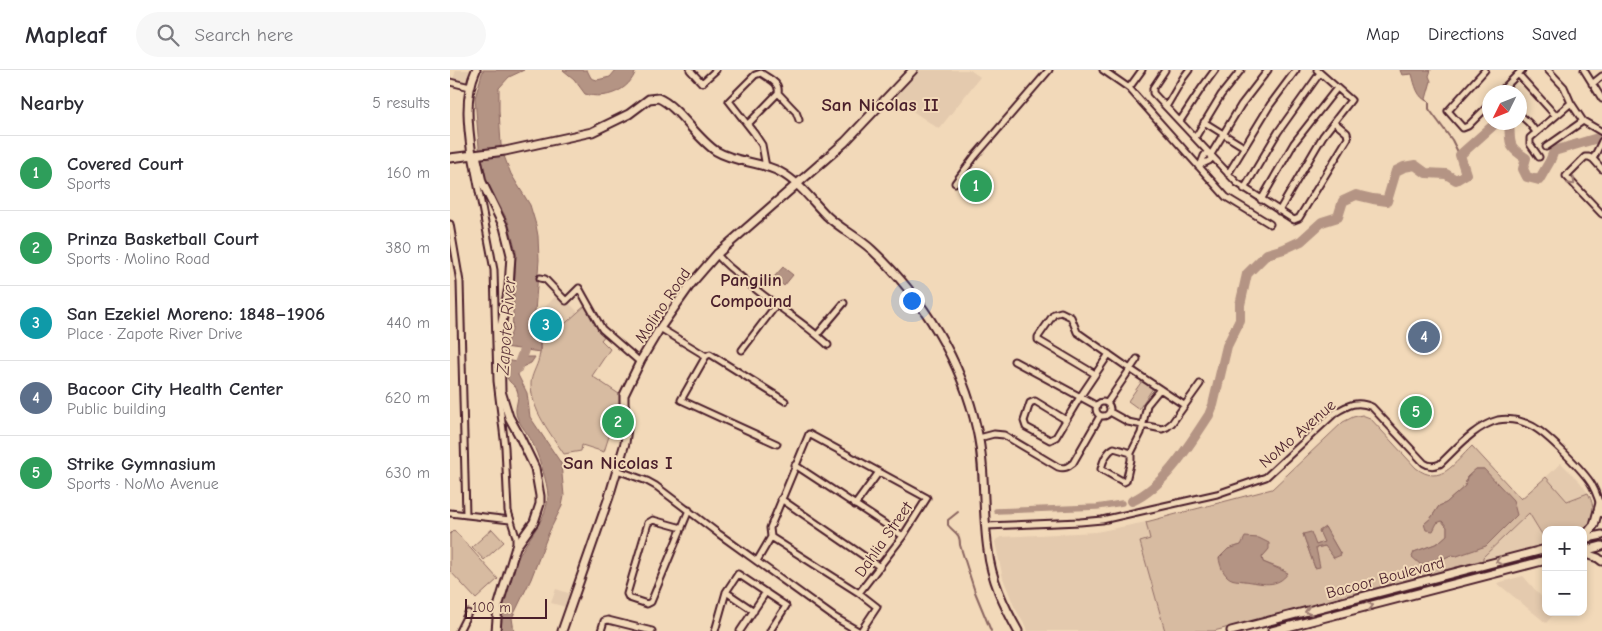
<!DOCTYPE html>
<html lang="en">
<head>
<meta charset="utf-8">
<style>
  :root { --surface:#fff; --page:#f7f7f7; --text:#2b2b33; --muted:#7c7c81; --line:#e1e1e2; --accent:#d1495b }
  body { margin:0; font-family:"Comic Neue",sans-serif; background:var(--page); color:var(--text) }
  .controls { position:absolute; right:15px; bottom:15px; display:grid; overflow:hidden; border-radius:10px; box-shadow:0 2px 8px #0003 }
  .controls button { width:45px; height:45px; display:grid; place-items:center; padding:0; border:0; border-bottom:1px solid var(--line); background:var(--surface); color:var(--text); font:25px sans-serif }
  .compass { position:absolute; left:1032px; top:15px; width:45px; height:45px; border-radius:50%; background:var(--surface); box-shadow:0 2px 8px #0003; rotate:227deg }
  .scale { position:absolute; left:15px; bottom:12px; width:82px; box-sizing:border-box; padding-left:5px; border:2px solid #4a1f2b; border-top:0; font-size:14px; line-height:18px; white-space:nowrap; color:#4a1f2b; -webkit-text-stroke:4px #f2d9b9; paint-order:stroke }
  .you { position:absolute; left:461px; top:230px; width:18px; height:18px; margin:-12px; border:4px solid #fff; border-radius:50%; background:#1a73e8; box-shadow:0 0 0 8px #1a73e833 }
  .badge { display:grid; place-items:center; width:32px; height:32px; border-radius:50%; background:var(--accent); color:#fff; font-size:16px; font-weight:700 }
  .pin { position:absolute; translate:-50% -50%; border:2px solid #fff; box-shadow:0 1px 5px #0006 }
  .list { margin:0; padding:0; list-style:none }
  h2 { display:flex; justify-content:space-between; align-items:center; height:65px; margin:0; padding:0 20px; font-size:21px }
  h2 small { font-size:16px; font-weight:400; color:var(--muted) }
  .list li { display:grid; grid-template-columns:32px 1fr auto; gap:15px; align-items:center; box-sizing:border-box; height:75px; padding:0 20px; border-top:1px solid var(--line) }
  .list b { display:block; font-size:19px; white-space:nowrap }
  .list p { margin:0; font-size:16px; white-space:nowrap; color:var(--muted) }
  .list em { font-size:16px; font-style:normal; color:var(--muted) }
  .icon { flex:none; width:28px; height:28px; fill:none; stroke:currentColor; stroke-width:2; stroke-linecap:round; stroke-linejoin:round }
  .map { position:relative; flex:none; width:1152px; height:561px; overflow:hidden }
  header { display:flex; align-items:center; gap:30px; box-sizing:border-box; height:70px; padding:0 25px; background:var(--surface); border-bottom:1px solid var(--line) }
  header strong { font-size:24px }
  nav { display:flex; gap:28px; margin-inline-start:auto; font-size:18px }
  .search { width:350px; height:45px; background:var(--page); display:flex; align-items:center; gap:12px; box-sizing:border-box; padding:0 18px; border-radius:28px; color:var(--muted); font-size:19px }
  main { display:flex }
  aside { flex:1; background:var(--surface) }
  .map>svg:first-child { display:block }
  .built { fill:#e4caae }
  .green { fill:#d7bba1; stroke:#906d66; fill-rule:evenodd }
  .water { fill:#b49484; stroke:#8a6560 }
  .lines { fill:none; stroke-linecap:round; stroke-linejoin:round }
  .stream { stroke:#8a6560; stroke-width:2 }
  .canal { stroke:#b49484; stroke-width:5.5 }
  .river { stroke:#b49484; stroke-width:10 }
  .minor-casing { stroke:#4a1f2b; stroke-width:9 }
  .major-casing { stroke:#4a1f2b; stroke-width:11 }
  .minor { stroke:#f2d9b9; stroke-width:5 }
  .major { stroke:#f2d9b9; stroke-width:7 }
  .oneway { stroke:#9e7c72 }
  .labels { text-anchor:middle; stroke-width:4; stroke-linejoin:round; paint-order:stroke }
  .street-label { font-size:16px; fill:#4a1f2b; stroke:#f2d9b9 }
  .neighbourhood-label { font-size:18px; font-weight:bold; fill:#4a1f2b; stroke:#f2d9b9 }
  .water-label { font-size:18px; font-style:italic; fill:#643c41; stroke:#f2d9b9 }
  .quarter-label { font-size:19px; font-weight:bold; fill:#4a1f2b; stroke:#f2d9b9 }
</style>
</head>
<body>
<header>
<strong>Mapleaf</strong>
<div class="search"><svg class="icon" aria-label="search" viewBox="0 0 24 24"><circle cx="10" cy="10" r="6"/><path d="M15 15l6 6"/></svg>Search here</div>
<nav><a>Map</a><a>Directions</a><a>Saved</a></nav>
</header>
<main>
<aside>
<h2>Nearby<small>5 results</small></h2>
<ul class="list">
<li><span class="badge" style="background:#2e9e5b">1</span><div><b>Covered Court</b><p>Sports</p></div><em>160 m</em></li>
<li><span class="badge" style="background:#2e9e5b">2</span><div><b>Prinza Basketball Court</b><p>Sports · Molino Road</p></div><em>380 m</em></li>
<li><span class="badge" style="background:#0f9aa8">3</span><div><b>San Ezekiel Moreno: 1848–1906</b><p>Place · Zapote River Drive</p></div><em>440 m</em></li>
<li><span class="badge" style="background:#5c6f8a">4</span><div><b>Bacoor City Health Center</b><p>Public building</p></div><em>620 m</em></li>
<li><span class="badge" style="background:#2e9e5b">5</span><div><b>Strike Gymnasium</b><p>Sports · NoMo Avenue</p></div><em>630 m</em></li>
</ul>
</aside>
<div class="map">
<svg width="1152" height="561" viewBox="0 0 1152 561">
  <rect width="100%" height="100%" fill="#f2d9b9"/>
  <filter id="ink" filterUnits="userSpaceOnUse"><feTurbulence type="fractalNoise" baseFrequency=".02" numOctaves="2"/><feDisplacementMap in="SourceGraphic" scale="10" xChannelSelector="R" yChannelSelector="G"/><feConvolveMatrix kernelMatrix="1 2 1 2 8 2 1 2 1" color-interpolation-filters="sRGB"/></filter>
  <g filter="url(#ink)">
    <path class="built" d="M6 0H22L16 15 3 10Z
      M468 0H520L530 7 489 59 442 27Z
      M107 225 117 231 128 242 108 261 90 242Z
      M1111 393 1130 412 1138 423 1117 431 1096 407Z
      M1079 443 1096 473 1033 490V487Z
      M696 452 701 469 690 472 715 561H578L564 536 553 508 545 472 547 469 551 467 646 462Z
      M1073 506 1096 532V542L1105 543 1096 553 1047 513Z
      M106 519 121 524 116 537 101 533Z"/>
    <path class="green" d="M524 101 542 118 529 132 510 113Z
      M137 234 156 264 151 270 160 279 142 306 172 326 171 335 174 368 160 363 154 382 132 375 131 381 114 384C101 364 81 340 81 314 81 305 87 297 89 288 93 273 88 257 85 242L89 241 108 260Z
      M692 311 703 318 689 339 678 331Z
      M912 345 920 348 966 398C991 417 1004 393 1022 376L1071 429 1096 407 1117 431 1138 423C1146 438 1145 451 1133 463V460H1096V471L1079 443 1033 487V490L764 561H715L690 472 700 469 696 452 822 419 893 352 903 347ZM1026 399H1034L1011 484 1007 486 1001 485 984 493 971 495 964 482 988 473 997 465V457L992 451 974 454 981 448 989 436 996 433 1015 416 1017 407ZM875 457 891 485 875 476 865 478V498L853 464 866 475 874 472ZM791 475 819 479 812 487 813 492 834 500 795 511 782 509 778 479Z
      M42 459 54 472 34 490 22 477Z
      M4 460 48 509 26 529 0 501V464Z"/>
    <path class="water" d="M33 0H74L59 7 49 18V40L51 75 54 86 61 104 80 135 86 155 88 166 89 190 85 242 89 260 90 282 55 277C56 271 60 267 62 261L66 181 58 151 34 108 29 77 25 28Z
      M113 0H137L141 8 147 10 160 7 166 0H186C180 21 155 30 135 24L124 9Z
      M950 0H981L979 6 981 11 976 29 979 32C967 28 965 15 962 4L952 5Z
      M333 197 343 205 334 216 324 207Z
      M67 287H85L81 293 70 298 68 305 77 323 80 347 111 393 114 426 112 436 99 462 81 509 62 548 64 561H50C50 537 59 505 70 484 80 466 97 448 98 426 98 413 88 384 82 372 79 364 71 357 68 349 62 339 71 328 67 320 66 317 62 314 60 312 54 305 54 298 55 290L66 292Z
      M1026 399H1034L1063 430 1067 445 1036 476 1007 486 1001 485 984 493 971 495 962 487 964 482 988 473 997 465V457L992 451 987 453 983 461 976 460 974 454 981 448 989 436 996 433 1015 416 1017 407Z
      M875 457 891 485 884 488 875 476 866 478 870 497 865 498 853 464 861 462 866 475 874 472 869 461Z
      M795 467 809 468 819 473V479L812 487 813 492 838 503C827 519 811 513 795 511 788 510 782 511 777 506 772 501 770 495 769 488L778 479 791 475Z"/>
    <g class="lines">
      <path class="stream" d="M979 32V39L1002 70 1010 86
        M508 442 498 450V455C505 464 510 462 510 475L525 522 541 561"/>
      <path class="canal" d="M546 441 647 437 672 433"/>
      <path class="river" d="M1059 52C1061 73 1056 76 1076 88L1073 99 1077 107 1089 110 1100 91 1104 81 1151 67
        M67 299 74 280 75 268
        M682 431C714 417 740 374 759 345L763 335 777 276 790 250V235L797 204 817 184 834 179 851 171 872 152 888 147 893 131 906 125 923 129 937 131 946 101 954 97 965 95 976 103 996 104 1006 110 1016 104 1010 85 1047 52"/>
      <defs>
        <path id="minor" d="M240 0 252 13 266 0
          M653 0 679 18 776 127 820 154
          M715 0 703 18V23L787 113 844 150 849 148 898 68 897 63 884 52
          M1035 0 998 41 1013 58 1018 56 1040 34
          M1098 0 1114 17 1121 33 1133 51 1152 62
          M1134 0 1152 29
          M1068 4 1105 45
          M0 12 20 17
          M1142 14 1152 6
          M679 18 692 0
          M1050 22 1072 0
          M328 23 346 42 349 50
          M716 37 733 8 739 0
          M1070 45 1079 53 1086 62
          M730 51 751 19 765 0
          M754 52 794 77
          M298 54 328 23C330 12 319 9 311 3L305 5 279 31 304 63 312 75 316 97
          M745 68 771 25 791 0
          M1096 77 1133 51
          M22 85 44 200 47 311 55 377 58 441 66 467V477
          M760 86 791 35 818 0
          M1089 87 1080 74V68L1121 33
          M1143 89 1139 87H1135L1116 106 1152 144
          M1143 89 1152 71
          M1143 89 1152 99
          M751 94 754 86 757 82
          M748 96 759 91 762 88
          M778 104 820 35 846 0
          M505 113 525 86 599 0
          M794 119 828 62 870 3
          M811 130 844 73 887 18
          M829 141 873 66 901 30 867 0
          M0 154 10 212 16 445
          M267 184C275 196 288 203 298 213 324 235 354 252 378 275
          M90 208 95 209 116 231 129 218 152 259 190 292
          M210 258 256 286
          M367 265 394 233
          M292 280 327 234
          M564 291 647 336
          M645 304 588 270V267L604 244 611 242 621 247 627 262 680 299 734 335
          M646 339a7 7 0 1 1 14 0a7 7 0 1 1-14 0Z
          M657 333 687 289
          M660 342 678 352 712 359 717 357 722 353 750 314
          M616 350 585 331 580 333 574 351 576 357 600 370 606 367 630 327 659 284
          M529 368 544 364 554 365 608 397C615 399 618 397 623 393L650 346
          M327 374 231 330 256 286 260 284 335 331
          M681 383 664 378C656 382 653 391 651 399L674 412 676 411 681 390V383L691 363 697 335 710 319
          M345 395 453 466
          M167 400 197 411 206 416 269 464 384 547 408 561
          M331 429 430 497
          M405 435 429 402
          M0 443 60 450
          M536 456 630 452 652 450 767 424 816 407 885 343C898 335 907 330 922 337L974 393C980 397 984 396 990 394 1007 378 1025 356 1048 350 1059 348 1072 351 1082 356 1096 363 1134 401 1142 415 1147 424 1150 434 1152 444
          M232 458 203 450 198 453 177 524 179 528 197 534 201 532 239 440
          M321 467 409 523 427 537 411 561
          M307 491 321 467 320 458 359 364 477 428 453 466 409 523
          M276 522 304 541
          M9 561 18 543
          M151 561 154 551 158 550 202 561
          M265 561 276 522 288 504 336 536 320 561
          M290 561 316 522"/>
        <path id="major" d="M22 85C18 57 14 26 26 0
          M26 85 32 112 54 157 61 185 59 217 51 257 50 275 51 321 59 347 70 367 85 398 90 426V434L84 452 66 477 48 537 46 561
          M0 88 55 81 142 62 179 44 199 29 208 28C228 36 246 68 266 81 286 93 310 91 330 102 349 112 362 131 377 146 391 159 408 167 422 180 473 228 512 291 527 360 536 399 532 440 538 480 541 509 554 536 568 561
          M1133 468 1144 455 1150 433
          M1133 469 1152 465
          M1133 481 1152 476
          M1133 483 1148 488 1152 491
          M112 561 159 427 175 373 177 358 174 333V325L191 290 210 258 241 214 267 184 395 72 463 0
          M781 561 1096 479
          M822 561 1096 490"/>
      </defs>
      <use href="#minor" class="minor-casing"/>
      <use href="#major" class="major-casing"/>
      <use href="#minor" class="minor"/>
      <use href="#major" class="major"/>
    </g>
    <defs><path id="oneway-chevron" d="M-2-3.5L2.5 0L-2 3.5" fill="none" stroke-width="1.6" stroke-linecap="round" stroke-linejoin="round" transform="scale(1.25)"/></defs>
    <g class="oneway">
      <use href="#oneway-chevron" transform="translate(1122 112) rotate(46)"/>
      <use href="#oneway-chevron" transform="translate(1049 491) rotate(165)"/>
      <use href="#oneway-chevron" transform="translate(920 536) rotate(-14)"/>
      <use href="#oneway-chevron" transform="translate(858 541) rotate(165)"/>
    </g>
  </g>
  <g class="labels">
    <g class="street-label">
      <text transform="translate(212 235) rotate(-56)" y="6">Molino Road</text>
      <text transform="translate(847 363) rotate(-41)" y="6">NoMo Avenue</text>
      <text transform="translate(433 469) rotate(-55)" y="6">Dahlia Street</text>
      <text transform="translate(935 507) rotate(-15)" y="6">Bacoor Boulevard</text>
    </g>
    <g class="neighbourhood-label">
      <text x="301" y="216">Pangilin<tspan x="301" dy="21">Compound</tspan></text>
    </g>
    <g class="water-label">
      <text transform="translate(56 256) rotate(-86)" y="6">Zapote River</text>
    </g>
    <g class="quarter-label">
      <text x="430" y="41">San Nicolas II</text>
      <text x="168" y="399">San Nicolas I</text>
    </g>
  </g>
</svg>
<div class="controls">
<button>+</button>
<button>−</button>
</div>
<svg class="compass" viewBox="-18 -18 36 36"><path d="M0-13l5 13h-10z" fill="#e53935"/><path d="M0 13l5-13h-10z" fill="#7c7c81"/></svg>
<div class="scale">100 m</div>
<div class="you"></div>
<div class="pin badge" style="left:526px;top:116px;background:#2e9e5b">1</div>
<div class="pin badge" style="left:168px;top:352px;background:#2e9e5b">2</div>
<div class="pin badge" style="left:96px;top:255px;background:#0f9aa8">3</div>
<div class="pin badge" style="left:974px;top:267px;background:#5c6f8a">4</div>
<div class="pin badge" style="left:966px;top:342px;background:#2e9e5b">5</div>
</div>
</main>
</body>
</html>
